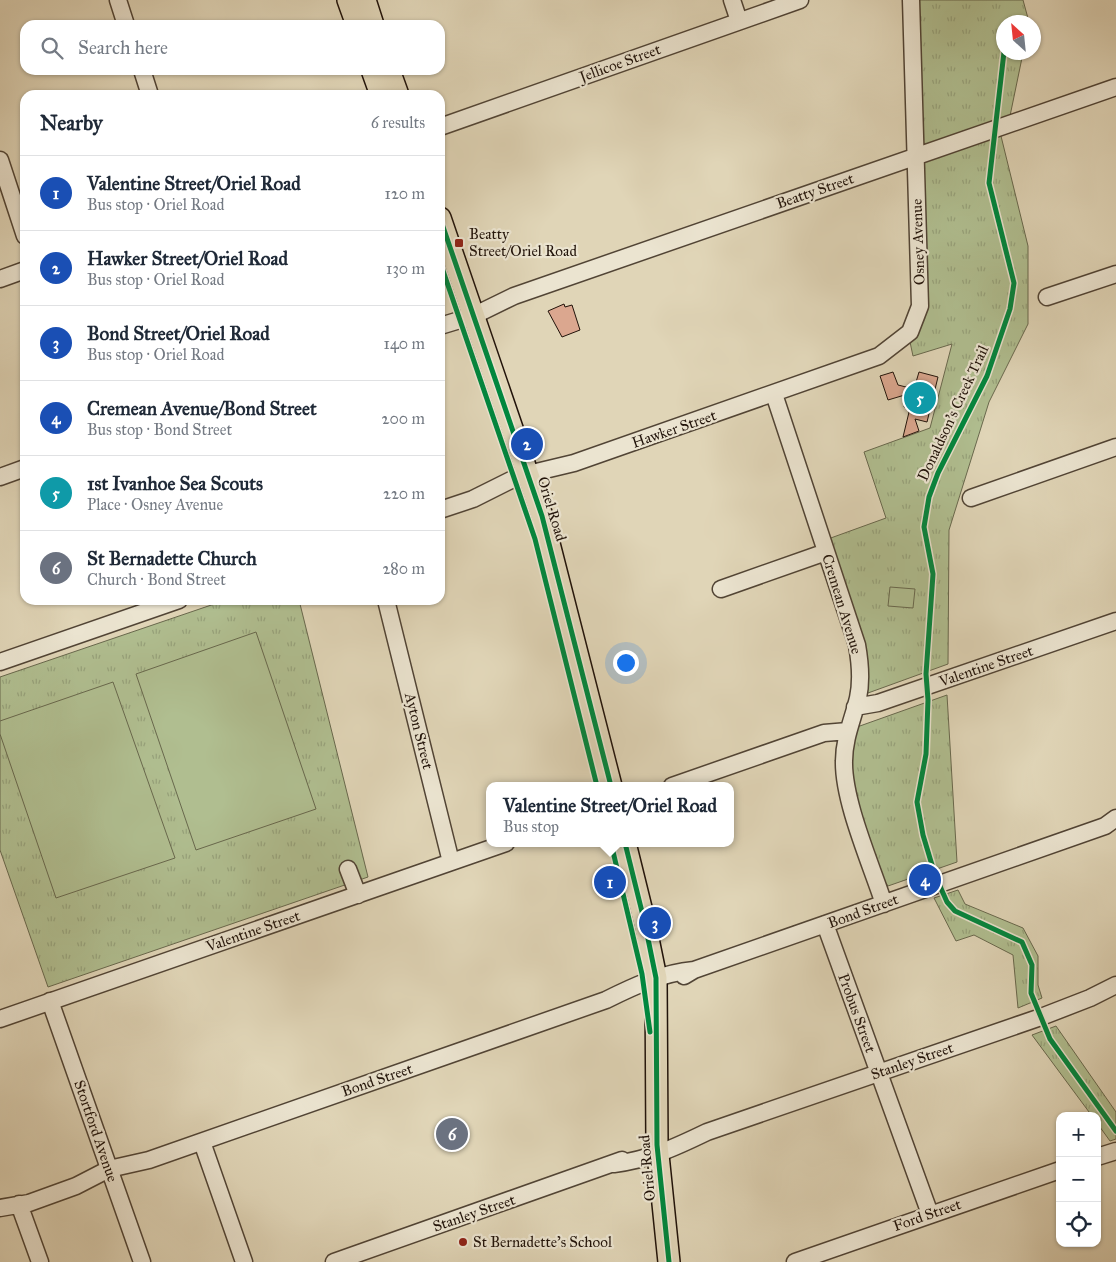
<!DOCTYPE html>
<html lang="en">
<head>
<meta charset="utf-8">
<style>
  :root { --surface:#fff; --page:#f6f6f7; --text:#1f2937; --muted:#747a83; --line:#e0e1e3; --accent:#b45309 }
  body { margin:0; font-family:"IM FELL Great Primer",serif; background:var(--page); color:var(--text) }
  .controls { position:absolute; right:15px; bottom:15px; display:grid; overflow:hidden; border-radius:10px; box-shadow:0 1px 4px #0004 }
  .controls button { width:45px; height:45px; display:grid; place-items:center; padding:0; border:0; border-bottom:1px solid var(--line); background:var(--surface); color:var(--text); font:25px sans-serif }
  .compass { position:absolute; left:996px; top:15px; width:45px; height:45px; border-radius:50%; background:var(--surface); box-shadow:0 1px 4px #0004; rotate:333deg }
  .you { position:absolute; left:625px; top:662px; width:18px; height:18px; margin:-12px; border:4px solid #fff; border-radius:50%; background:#1a73e8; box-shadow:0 0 0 8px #1a73e833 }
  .badge { display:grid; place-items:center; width:32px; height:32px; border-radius:50%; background:var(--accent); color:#fff; font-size:16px; font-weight:700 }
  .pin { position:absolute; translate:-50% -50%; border:2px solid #fff; box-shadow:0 1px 5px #0006 }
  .popup { position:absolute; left:486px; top:782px; width:248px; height:65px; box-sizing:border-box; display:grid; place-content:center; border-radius:10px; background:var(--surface); filter:drop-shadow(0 1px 4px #0005); font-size:16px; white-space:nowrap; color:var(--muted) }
  .popup b { font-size:19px; color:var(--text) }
  .popup::after { content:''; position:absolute; left:50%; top:100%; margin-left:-10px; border:10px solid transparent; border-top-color:var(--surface) }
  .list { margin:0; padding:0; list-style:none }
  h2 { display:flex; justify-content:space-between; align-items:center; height:65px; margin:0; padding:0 20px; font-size:21px }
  h2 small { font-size:16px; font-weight:400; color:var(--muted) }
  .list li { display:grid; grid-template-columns:32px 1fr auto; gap:15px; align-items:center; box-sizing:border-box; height:75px; padding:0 20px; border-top:1px solid var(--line) }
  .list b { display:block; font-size:19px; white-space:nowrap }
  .list p { margin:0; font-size:16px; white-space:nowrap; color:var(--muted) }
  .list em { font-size:16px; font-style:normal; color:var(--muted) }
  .icon { flex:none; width:28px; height:28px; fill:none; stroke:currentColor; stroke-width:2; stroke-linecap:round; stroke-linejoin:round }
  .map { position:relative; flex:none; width:1116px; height:1262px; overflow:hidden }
  .search { position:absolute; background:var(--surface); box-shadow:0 1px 4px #0004; left:20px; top:20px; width:425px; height:55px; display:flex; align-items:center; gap:12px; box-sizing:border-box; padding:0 18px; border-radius:15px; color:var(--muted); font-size:19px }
  .panel { position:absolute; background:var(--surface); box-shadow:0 1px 4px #0004; left:20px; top:90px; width:425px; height:515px; border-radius:15px }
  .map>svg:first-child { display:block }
  .grass { fill:url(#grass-tufts); stroke:#68684d }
  .garden { fill:#b0be90; stroke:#68684d }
  .building { fill:#dba78f; stroke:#21130a }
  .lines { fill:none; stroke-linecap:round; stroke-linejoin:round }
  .minor-casing { stroke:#514435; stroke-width:19 }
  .major-casing { stroke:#21130a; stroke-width:24 }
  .minor { stroke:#ebe4d0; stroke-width:16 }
  .major { stroke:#e0d5b7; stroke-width:21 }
  .cycleway-casing { stroke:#ebe4d0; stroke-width:8 }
  .cycleway { stroke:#00873e; stroke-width:5 }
  .poi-dot { fill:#8f2418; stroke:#ebe4d0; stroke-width:2 }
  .labels { text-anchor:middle; stroke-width:4.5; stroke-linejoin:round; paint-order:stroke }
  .street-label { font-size:15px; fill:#21130a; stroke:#ebe4d0 }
  .poi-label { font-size:15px; fill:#21130a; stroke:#ebe4d0; text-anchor:start }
</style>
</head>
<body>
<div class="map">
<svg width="1116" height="1262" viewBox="0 0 1116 1262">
  <defs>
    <pattern id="grass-tufts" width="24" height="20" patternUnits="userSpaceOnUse" patternTransform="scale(1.25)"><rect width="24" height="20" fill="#b0be90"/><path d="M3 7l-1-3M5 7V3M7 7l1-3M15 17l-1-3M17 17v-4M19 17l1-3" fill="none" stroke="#97a27b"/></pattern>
  </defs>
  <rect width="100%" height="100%" fill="#e0d5b7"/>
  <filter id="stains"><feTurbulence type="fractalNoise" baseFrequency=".004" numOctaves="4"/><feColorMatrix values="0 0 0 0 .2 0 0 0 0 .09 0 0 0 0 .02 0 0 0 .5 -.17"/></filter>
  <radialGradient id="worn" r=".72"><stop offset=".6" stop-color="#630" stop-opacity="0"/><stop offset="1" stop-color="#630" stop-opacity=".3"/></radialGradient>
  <path class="grass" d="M916 0H1023L1029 22H1004V52L1023 53 1010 116 920 147Z
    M1000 132 1028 246V324L989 402 949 530 948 664 868 693 828 539 886 518 864 452 930 428 952 344 913 356 910 342 921 160Z
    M226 600H299L368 877 48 987 0 850V677Z
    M947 695 957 862 888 886 882 878 850 781 853 740 857 727Z
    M958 890 965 904 1023 928 1038 956V985L1042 998 1018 1008 1013 955 974 935 956 941 934 898Z
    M1056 1026 1116 1112V1139L1110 1141 1097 1123V1116H1092L1032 1035Z"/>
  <path class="garden" d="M890 587 915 589 913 608 888 606Z
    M256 632 316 809 196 850 136 674Z
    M113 682 175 858 56 898 0 734V721Z"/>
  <path class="building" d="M564 304 565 307 572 305 580 330 562 337 548 311Z
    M893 372 898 385 914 389 919 372 938 377 927 422 915 419 919 431 903 437 910 408 904 407 908 394 888 400 880 376Z"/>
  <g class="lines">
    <defs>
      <path id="minor" d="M118 0 126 25
        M732 0 739 21
        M142 70 150 95
        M440 127 800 0
        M0 160 25 236
        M0 279 25 270
        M1047 297 1116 274
        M440 326 473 316 514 296 1116 87
        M774 394 857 645C860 662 862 680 858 698 853 719 844 738 844 761 843 801 871 864 884 904
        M528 474 574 463 879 356 910 332 920 306 911 0
        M0 477 25 468
        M971 498 1116 447
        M440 510 473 499 515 478
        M721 589 826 552
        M386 600 451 862
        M0 662 179 600
        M855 707 878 703 1116 621
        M672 786 824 733 848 731
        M348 869 358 895
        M825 924 930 1214
        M684 976 694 970 1105 826 1116 818
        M50 1001 142 1262
        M0 1019 506 843
        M202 1142 244 1262
        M1097 1157 1116 1151
        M614 1164C648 1160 676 1147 707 1132L1041 1017 1090 998 1116 985
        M19 1204 40 1262
        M0 1208 29 1203 76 1186 109 1169 149 1160 606 1000C634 986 662 973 694 970
        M334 1262 622 1160
        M795 1262 1060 1170"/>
      <path id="major" d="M348 0 357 25
        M365 0 373 25
        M372 70 381 95
        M389 70 398 95
        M440 218 542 516 611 786
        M625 843 645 924 656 978 657 1145 669 1262"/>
    </defs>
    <use href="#minor" class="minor-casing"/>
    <use href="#major" class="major-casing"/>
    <use href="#minor" class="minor"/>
    <use href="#major" class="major"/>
    <defs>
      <path id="cycleway" d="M1004 52 989 183 1014 283 1010 309 987 376 938 473 929 497 924 527 933 574 926 674 928 700 926 754 917 802 923 835 935 875 947 902 955 911 1022 942 1032 965 1031 993 1050 1039 1116 1131
        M440 218 542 516 611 786
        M440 262 535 539 597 786
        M611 843 642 974 650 1032
        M625 843 645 924 656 978 657 1145 669 1262"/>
    </defs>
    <use href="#cycleway" class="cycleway-casing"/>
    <use href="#cycleway" class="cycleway"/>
  </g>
  <g class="poi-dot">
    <rect x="454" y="238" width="10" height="10" rx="2.5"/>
    <circle cx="463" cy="1242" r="5"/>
  </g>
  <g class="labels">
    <g class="street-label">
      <text transform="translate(620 63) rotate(-20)" y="5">Jellicoe Street</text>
      <text transform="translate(815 191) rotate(-19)" y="5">Beatty Street</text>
      <text transform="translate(918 242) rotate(-92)" y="5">Osney Avenue</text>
      <text transform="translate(953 413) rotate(-65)" y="5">Donaldson's Creek Trail</text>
      <text transform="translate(674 429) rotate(-19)" y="5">Hawker Street</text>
      <text transform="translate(552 509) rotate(73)" y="5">Oriel Road</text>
      <text transform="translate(842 604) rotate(73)" y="5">Cremean Avenue</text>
      <text transform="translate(986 666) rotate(-19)" y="5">Valentine Street</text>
      <text transform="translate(419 731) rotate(76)" y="5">Ayton Street</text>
      <text transform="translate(863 911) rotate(-20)" y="5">Bond Street</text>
      <text transform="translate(253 931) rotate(-19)" y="5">Valentine Street</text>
      <text transform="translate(857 1013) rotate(70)" y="5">Probus Street</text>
      <text transform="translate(912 1061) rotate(-19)" y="5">Stanley Street</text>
      <text transform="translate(377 1080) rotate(-19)" y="5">Bond Street</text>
      <text transform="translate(96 1131) rotate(71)" y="5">Stortford Avenue</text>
      <text transform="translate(647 1168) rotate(-95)" y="5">Oriel Road</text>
      <text transform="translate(474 1213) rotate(-19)" y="5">Stanley Street</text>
      <text transform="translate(927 1215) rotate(-19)" y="5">Ford Street</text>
    </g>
    <g class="poi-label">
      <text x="469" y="239">Beatty<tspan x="469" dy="17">Street/Oriel Road</tspan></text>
      <text x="473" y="1247">St Bernadette's School</text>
    </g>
  </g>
  <rect width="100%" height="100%" filter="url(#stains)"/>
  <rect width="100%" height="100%" fill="url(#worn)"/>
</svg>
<div class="controls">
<button>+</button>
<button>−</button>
<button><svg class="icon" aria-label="locate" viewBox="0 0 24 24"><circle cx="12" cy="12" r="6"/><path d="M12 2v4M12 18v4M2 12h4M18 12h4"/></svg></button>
</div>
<svg class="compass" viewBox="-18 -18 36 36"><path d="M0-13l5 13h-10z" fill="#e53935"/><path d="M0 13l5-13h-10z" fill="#747a83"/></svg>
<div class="you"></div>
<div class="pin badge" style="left:610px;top:882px;background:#1a4fb4">1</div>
<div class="popup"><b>Valentine Street/Oriel Road</b>Bus stop</div>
<div class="pin badge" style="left:527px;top:444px;background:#1a4fb4">2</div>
<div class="pin badge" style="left:655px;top:923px;background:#1a4fb4">3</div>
<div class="pin badge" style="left:925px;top:880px;background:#1a4fb4">4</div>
<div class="pin badge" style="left:920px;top:398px;background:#0f9aa8">5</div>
<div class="pin badge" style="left:452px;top:1134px;background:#6b7280">6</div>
<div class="search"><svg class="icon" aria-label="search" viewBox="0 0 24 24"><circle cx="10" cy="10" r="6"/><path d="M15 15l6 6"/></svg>Search here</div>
<section class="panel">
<h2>Nearby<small>6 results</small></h2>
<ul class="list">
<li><span class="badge" style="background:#1a4fb4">1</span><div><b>Valentine Street/Oriel Road</b><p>Bus stop · Oriel Road</p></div><em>120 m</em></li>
<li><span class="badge" style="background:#1a4fb4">2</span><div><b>Hawker Street/Oriel Road</b><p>Bus stop · Oriel Road</p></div><em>130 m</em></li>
<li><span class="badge" style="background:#1a4fb4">3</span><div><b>Bond Street/Oriel Road</b><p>Bus stop · Oriel Road</p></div><em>140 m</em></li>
<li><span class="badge" style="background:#1a4fb4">4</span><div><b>Cremean Avenue/Bond Street</b><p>Bus stop · Bond Street</p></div><em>200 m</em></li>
<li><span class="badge" style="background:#0f9aa8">5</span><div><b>1st Ivanhoe Sea Scouts</b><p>Place · Osney Avenue</p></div><em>220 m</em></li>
<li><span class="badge" style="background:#6b7280">6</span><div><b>St Bernadette Church</b><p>Church · Bond Street</p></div><em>280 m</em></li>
</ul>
</section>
</div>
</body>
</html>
